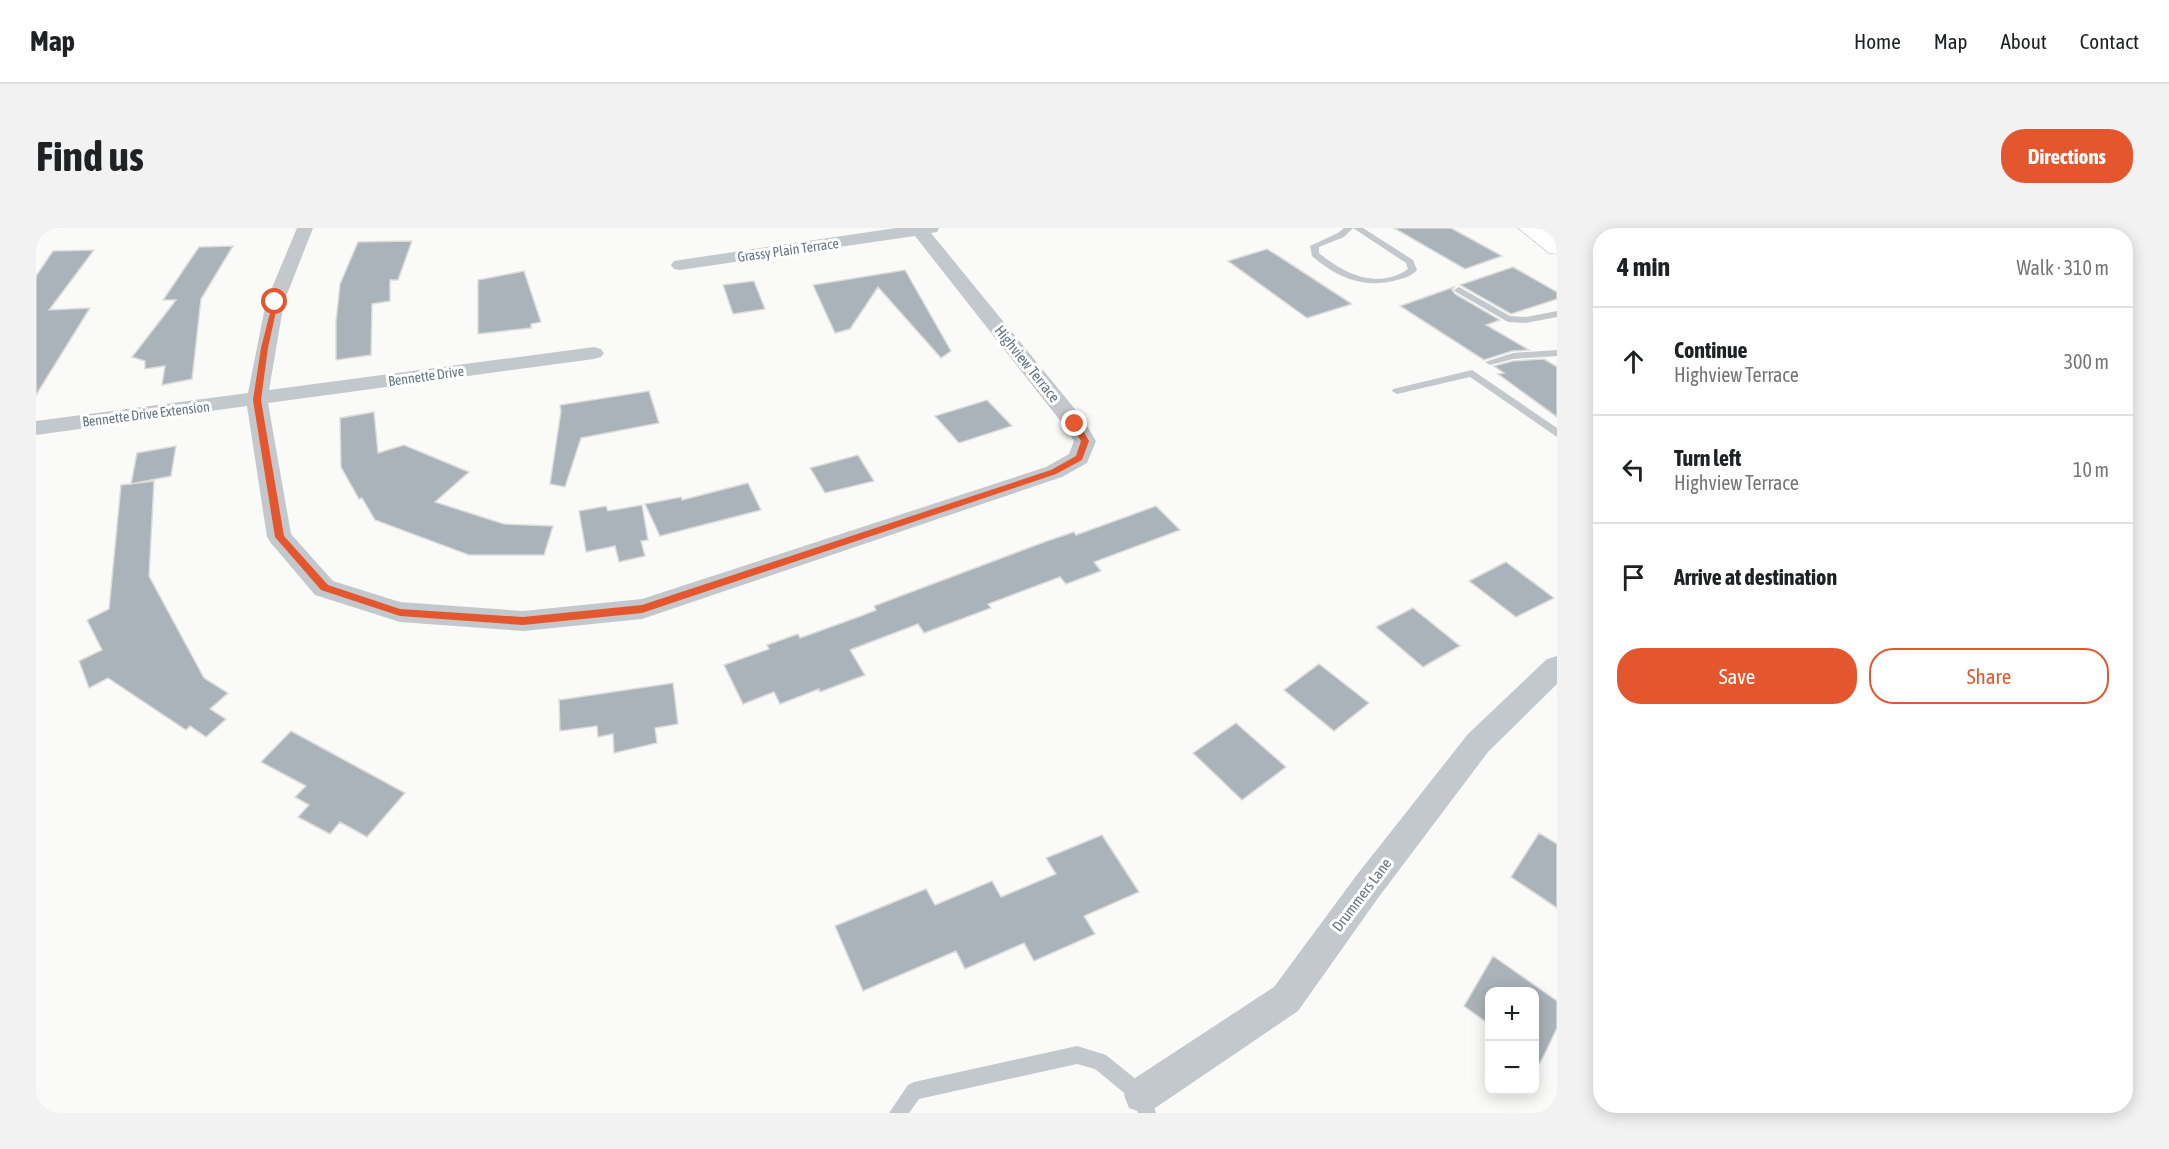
<!DOCTYPE html>
<html lang="en">
<head>
<meta charset="utf-8">
<style>
  :root { --surface:#fff; --page:#f2f2f2; --text:#202124; --muted:#757577; --line:#e0e0e0; --accent:#e4572e }
  body { margin:0; font-family:"Asap Condensed",sans-serif; background:var(--page); color:var(--text) }
  .controls { position:absolute; right:18px; bottom:18px; display:grid; overflow:hidden; border-radius:12px; box-shadow:0 3px 15px #0003 }
  .controls button { width:54px; height:54px; display:grid; place-items:center; padding:0; border:0; border-bottom:2px solid var(--line); background:var(--surface); color:var(--text); font:30px sans-serif }
  .stop { position:absolute; width:18px; height:18px; margin:-14px; border:4px solid #e4572e; border-radius:50%; background:#fff }
  .stop.end { background:#e4572e; border-color:#fff; box-shadow:0 2px 6px #0008 }
  .list { margin:0; padding:0; list-style:none }
  h2 { display:flex; justify-content:space-between; align-items:center; height:78px; margin:0; padding:0 24px; font-size:26px }
  h2 small { font-size:20px; font-weight:400; color:var(--muted) }
  .list li { display:grid; grid-template-columns:39px 1fr auto; gap:18px; align-items:center; box-sizing:border-box; height:108px; padding:0 24px; border-top:2px solid var(--line) }
  .list b { display:block; font-size:22px; white-space:nowrap }
  .list p { margin:0; font-size:20px; white-space:nowrap; color:var(--muted) }
  .list em { font-size:20px; font-style:normal; color:var(--muted) }
  .actions { display:flex; gap:12px; padding:18px 24px }
  .actions a { flex:1; padding:14px 0; border:2px solid var(--accent); border-radius:24px; text-align:center; font-size:21px; color:var(--accent) }
  .actions .main { background:var(--accent); color:#fff }
  .icon { flex:none; width:33px; height:33px; fill:none; stroke:currentColor; stroke-width:2; stroke-linecap:round; stroke-linejoin:round }
  .map { position:relative; flex:none; width:1521px; height:885px; overflow:hidden; border-radius:24px }
  header { display:flex; align-items:center; gap:36px; box-sizing:border-box; height:84px; padding:0 30px; background:var(--surface); border-bottom:2px solid var(--line) }
  header strong { font-size:28px }
  nav { display:flex; gap:33px; margin-inline-start:auto; font-size:21px }
  .intro { display:flex; align-items:center; justify-content:space-between; box-sizing:border-box; height:144px; padding:0 36px }
  h1 { margin:0; font-size:42px }
  .button { padding:15px 27px; border-radius:24px; background:var(--accent); color:#fff; font-size:21px; font-weight:700 }
  main { display:flex; gap:36px; padding:0 36px }
  aside { flex:1; background:var(--surface); border-radius:24px; box-shadow:0 3px 15px #0003 }
  .map>svg:first-child { display:block }
  .building { fill:#aab3b9; stroke:#dcdcda; stroke-width:1.5 }
  .lines { fill:none; stroke-linecap:round; stroke-linejoin:round }
  .secondary-casing { stroke:#b3babf; stroke-width:1 }
  .service { fill:#c3c8cc; fill-rule:evenodd }
  .minor { fill:#c3c8cc; fill-rule:evenodd }
  .secondary { fill:#fff; fill-rule:evenodd }
  .route { fill:#e4572e }
  .labels { text-anchor:middle; stroke-width:6; stroke-linejoin:round; paint-order:stroke }
  .far-street-label { font-size:14px; fill:#657683; stroke:#fff }
  .street-label { font-size:15px; fill:#657683; stroke:#fff }
</style>
</head>
<body>
<header>
<strong>Map</strong>
<nav><a>Home</a><a>Map</a><a>About</a><a>Contact</a></nav>
</header>
<div class="intro"><h1>Find us</h1><a class="button">Directions</a></div>
<main>
<div class="map">
<svg width="1521" height="885" viewBox="0 0 1521 885">
  <rect width="100%" height="100%" fill="#fafaf8"/>
  <path class="building" d="M1358 0H1415L1466 28 1429 41Z
    M376 13 362 52H354V73L336 76 335 127 300 132V94L304 56 322 14Z
    M197 18 165 71 156 151 126 157 129 138 109 141V133L96 129 140 72H127L163 19Z
    M1231 21 1247 31 1316 76 1271 90 1192 33Z
    M58 22 13 82 54 80 0 167V48L17 23Z
    M1477 39 1521 64V71L1475 86 1424 57Z
    M869 42 915 123 905 130 842 59 814 101 799 105 777 57Z
    M488 43 505 94 495 96V100L442 106V52Z
    M718 53 729 81 697 86 687 57Z
    M1418 59 1416 62 1419 66 1464 92 1450 97 1493 122 1476 123 1448 132 1364 78Z
    M1508 131 1521 139V189L1462 146 1468 145 1458 138 1477 133Z
    M613 163 623 195 545 210 529 259 514 256 525 183 524 177Z
    M951 172 976 198 923 215 899 188Z
    M338 184 342 225 368 217 433 244 399 274 468 296 517 298 508 327H433L339 292 326 270 323 271 305 239 304 190Z
    M140 218 135 248 95 256 101 225Z
    M822 227 838 253 789 265 774 240Z
    M118 253 113 348 168 450 192 465 174 481 190 491 170 509 154 498 150 502 72 450 53 460 43 433 66 422 51 392 73 381 85 257Z
    M712 255 725 282 624 308 609 276 645 269 646 272Z
    M606 277 612 312 605 313 609 328 583 334 579 318 550 324 543 283 570 278 572 283Z
    M1120 278 1144 302 1058 334 1065 343 1030 356 1024 349 952 376 955 380 888 405 882 396 814 422 829 447 784 464 783 461 744 476 738 464 707 476 688 437 733 421 731 417 762 406 764 410 825 388 840 382 838 378 1011 313 1038 304 1040 307Z
    M1470 334 1518 370 1480 389 1433 353Z
    M1377 380 1424 418 1387 439 1340 399Z
    M1283 436 1333 475 1298 503 1248 462Z
    M637 455 642 496 619 500 621 515 578 525 577 506 562 509 561 498 524 503 523 472Z
    M1200 495 1250 539 1206 572 1157 525Z
    M255 503 369 565 331 609 304 594 294 606 262 589 273 577 259 569 270 558 225 534Z
    M1503 605 1521 616V680L1475 649Z
    M1066 607 1103 664 1048 688 1059 706 998 733 988 715 929 741 920 723 827 763 799 698 890 661 899 677 956 653 965 669 1020 646 1010 630Z
    M1457 728 1521 773V800L1504 835 1498 830V764H1454V797L1428 778Z"/>
  <g class="lines">
    <defs>
      <path id="secondary" d="M1482 0H1506L1521 10V26L1513 25Z"/>
    </defs>
    <use href="#secondary" class="secondary-casing"/>
    <path class="service" d="M1308 0H1327L1377 32 1381 42C1376 48 1369 50 1361 52 1328 61 1301 50 1276 28L1274 18 1302 5ZM1317 0 1370 35 1372 41C1342 62 1308 46 1283 25V19L1308 9Z
      M1423 59 1474 88 1490 89 1521 83V89L1490 95 1472 94 1420 64 1418 62Z
      M1521 122V128L1477 131 1454 137 1449 134 1477 125Z
      M1436 142 1521 200V209L1434 149 1361 166 1356 163 1357 161Z
      M1041 818 1070 827 1112 861 1120 885H1102L1098 873 1059 841 1041 836 883 871 873 885H853L872 857 878 854Z"/>
    <path class="minor" d="M261 0H277L248 74 233 162 558 119 565 121 568 125 565 129 558 131 232 175 255 306 297 353 364 374 487 383 606 371 1010 239 1033 226 1038 213 1030 200 879 8 644 42 638 41 635 37 638 33 644 32 860 0H903L901 4 895 5 1047 191 1060 213 1051 235 1026 249 606 391 487 403 364 394 279 367 235 315 231 309 211 178 0 207V193L212 165 230 74Z
      M1521 428V456L1452 524 1342 670 1262 783 1119 880 1107 885 1093 880 1088 867 1093 854 1238 759 1320 648 1432 506 1511 431Z"/>
    <use href="#secondary" class="secondary"/>
  </g>
  <path class="route" d="M237 73 242 74 232 120 225 172 248 308 292 357 364 381 487 389 606 377 1015 242 1040 228 1045 213 1035 196 1036 194H1042L1053 213 1046 232 1020 246 606 385 487 397 364 388 285 362 239 309 217 172 225 120Z"/>
  <g class="labels">
    <g class="far-street-label">
      <text transform="translate(752 22) rotate(-8)" y="5">Grassy Plain Terrace</text>
      <text transform="translate(390 148) rotate(-8)" y="5">Bennette Drive</text>
      <text transform="translate(110 186) rotate(-7)" y="5">Bennette Drive Extension</text>
    </g>
    <g class="street-label">
      <text transform="translate(991 136) rotate(51)" y="5">Highview Terrace</text>
      <text transform="translate(1326 667) rotate(-53)" y="5">Drummers Lane</text>
    </g>
  </g>
</svg>
<div class="controls">
<button>+</button>
<button>−</button>
</div>
<div class="stop" style="left:239px;top:74px"></div>
<div class="stop end" style="left:1039px;top:196px"></div>
</div>
<aside>
<h2>4 min<small>Walk · 310 m</small></h2>
<ul class="list">
<li><svg class="icon" aria-label="ahead" viewBox="0 0 24 24"><path d="M12 20V5M6 11l6-6 6 6"/></svg><div><b>Continue</b><p>Highview Terrace</p></div><em>300 m</em></li>
<li><svg class="icon" aria-label="left" viewBox="0 0 24 24"><path d="M17 20v-9H6M10 6l-5 5 5 5"/></svg><div><b>Turn left</b><p>Highview Terrace</p></div><em>10 m</em></li>
<li><svg class="icon" aria-label="arrive" viewBox="0 0 24 24"><path d="M6 21V4h12l-3 4 3 4H6"/></svg><div><b>Arrive at destination</b></div></li>
</ul>
<div class="actions"><a class="main">Save</a><a>Share</a></div>
</aside>
</main>
</body>
</html>
